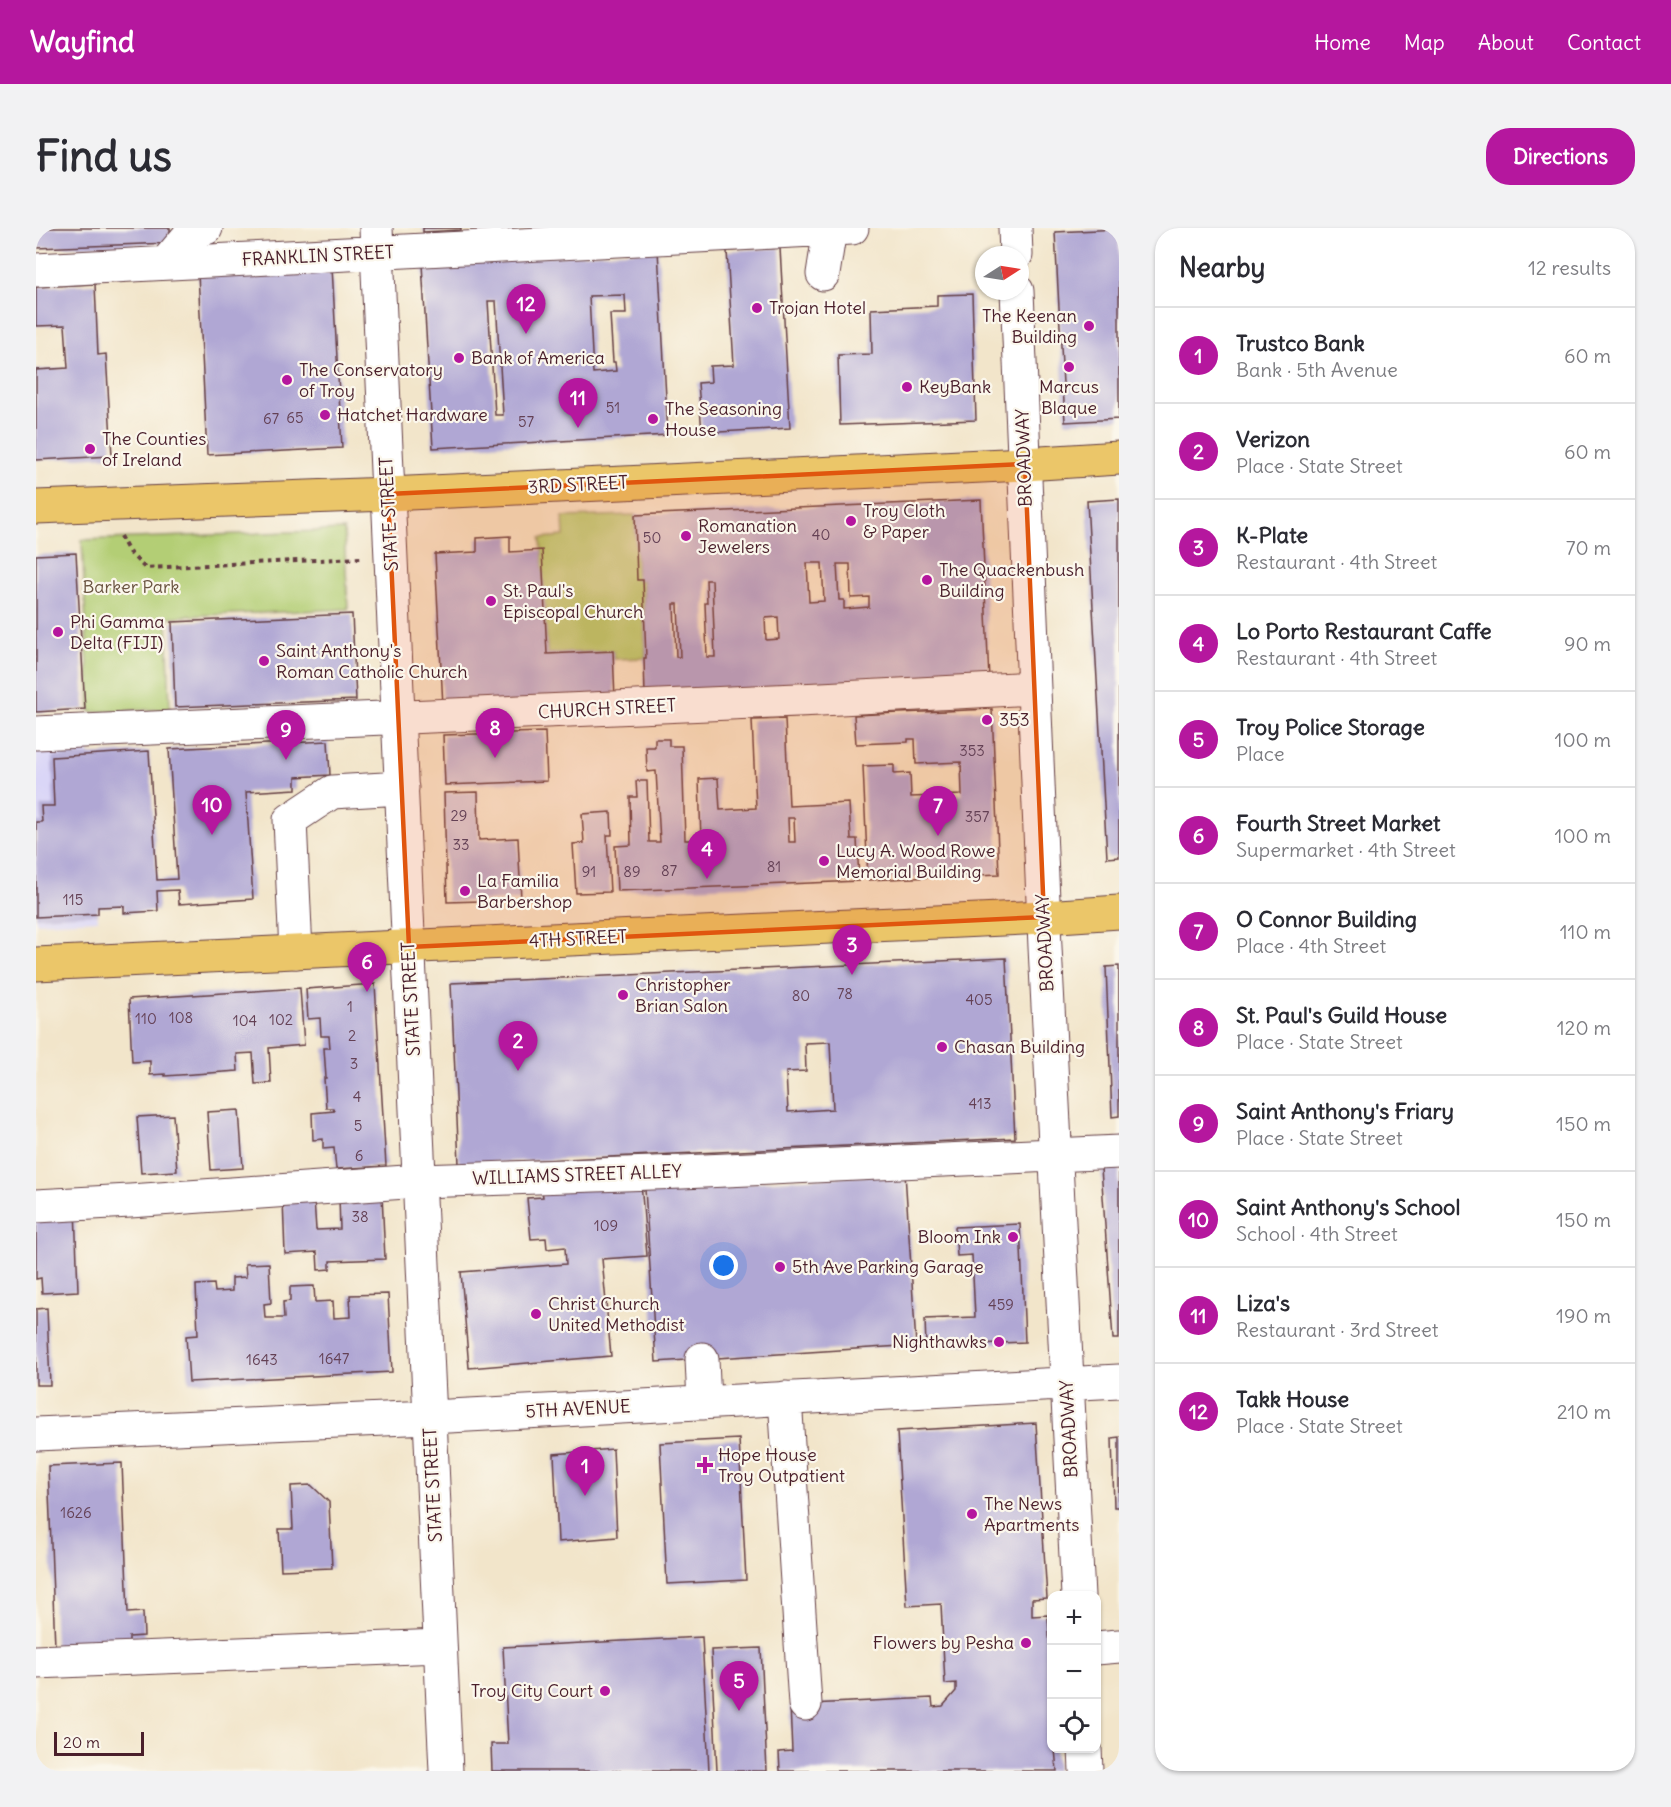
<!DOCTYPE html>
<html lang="en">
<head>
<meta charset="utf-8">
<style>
  :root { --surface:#fff; --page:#f2f2f3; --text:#2b2b33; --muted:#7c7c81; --line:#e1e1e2; --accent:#b5179e }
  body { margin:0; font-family:Delius,sans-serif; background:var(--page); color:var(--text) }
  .controls { position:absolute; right:18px; bottom:18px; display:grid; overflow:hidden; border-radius:12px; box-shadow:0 2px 4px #0004 }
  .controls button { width:54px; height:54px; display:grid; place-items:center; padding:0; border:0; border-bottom:2px solid var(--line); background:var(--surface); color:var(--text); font:30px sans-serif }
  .compass { position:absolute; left:939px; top:18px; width:54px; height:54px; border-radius:50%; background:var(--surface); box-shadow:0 2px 4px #0004; rotate:78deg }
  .scale { position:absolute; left:18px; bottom:15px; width:90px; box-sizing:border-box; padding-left:6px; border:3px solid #4a1f2b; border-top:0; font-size:16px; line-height:21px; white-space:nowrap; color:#4a1f2b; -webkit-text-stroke:4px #fbf7ec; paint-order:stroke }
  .you { position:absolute; left:688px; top:1038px; width:21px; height:21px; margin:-15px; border:4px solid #fff; border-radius:50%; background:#1a73e8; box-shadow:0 0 0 9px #1a73e833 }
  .badge { display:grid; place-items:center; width:39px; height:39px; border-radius:50%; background:var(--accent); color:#fff; font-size:20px; font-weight:700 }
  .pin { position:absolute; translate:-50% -50px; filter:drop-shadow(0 2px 3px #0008) }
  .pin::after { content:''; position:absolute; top:32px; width:21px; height:18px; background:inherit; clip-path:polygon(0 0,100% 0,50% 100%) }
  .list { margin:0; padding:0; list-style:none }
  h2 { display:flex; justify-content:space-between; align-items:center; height:78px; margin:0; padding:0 24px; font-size:26px }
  h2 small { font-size:20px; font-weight:400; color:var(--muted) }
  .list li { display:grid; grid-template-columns:39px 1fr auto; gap:18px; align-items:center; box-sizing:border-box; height:96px; padding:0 24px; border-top:2px solid var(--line) }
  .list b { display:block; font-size:22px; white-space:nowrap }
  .list p { margin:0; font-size:20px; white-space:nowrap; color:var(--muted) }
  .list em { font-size:20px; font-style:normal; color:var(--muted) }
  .icon { flex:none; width:33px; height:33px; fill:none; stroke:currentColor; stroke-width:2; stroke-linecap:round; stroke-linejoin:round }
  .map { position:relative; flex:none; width:1083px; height:1543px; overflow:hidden; border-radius:24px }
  header { display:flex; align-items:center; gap:36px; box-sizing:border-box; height:84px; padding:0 30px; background:var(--accent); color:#fff }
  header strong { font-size:28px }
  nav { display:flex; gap:33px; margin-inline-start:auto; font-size:21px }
  .intro { display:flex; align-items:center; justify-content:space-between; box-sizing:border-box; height:144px; padding:0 36px }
  h1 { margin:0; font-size:42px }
  .button { padding:15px 27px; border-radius:24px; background:var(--accent); color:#fff; font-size:21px; font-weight:700 }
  main { display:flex; gap:36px; padding:0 36px }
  aside { flex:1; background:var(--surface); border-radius:24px; box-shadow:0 2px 4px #0004 }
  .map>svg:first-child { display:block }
  .built { fill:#dad6f7 }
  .green { fill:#b3ce74; stroke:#7e7650; stroke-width:1.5 }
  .building { fill:#b0a7d4; fill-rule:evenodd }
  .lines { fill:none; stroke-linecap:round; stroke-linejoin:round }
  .minor-casing { stroke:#633d43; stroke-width:35 }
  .major-casing { stroke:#633d43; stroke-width:35 }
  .path { stroke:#633d43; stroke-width:4; stroke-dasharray:4.5 4.5; stroke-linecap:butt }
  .minor { stroke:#fff; stroke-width:33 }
  .major { stroke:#ebc669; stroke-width:33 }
  .marked { fill:#e0560e; fill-opacity:0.2; stroke:#e0560e; stroke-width:4.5; stroke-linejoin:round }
  .poi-dot { fill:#b5179e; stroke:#fbf7ec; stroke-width:2 }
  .labels { text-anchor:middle; stroke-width:4.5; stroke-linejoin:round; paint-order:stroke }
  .number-label { font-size:15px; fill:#644155 }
  .street-label { font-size:18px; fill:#4a1f2b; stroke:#fbf7ec }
  .poi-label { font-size:18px; fill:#4a1f2b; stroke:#fbf7ec; text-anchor:start }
  .park-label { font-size:18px; fill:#6a5441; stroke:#fbf7ec }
</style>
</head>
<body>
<header>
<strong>Wayfind</strong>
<nav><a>Home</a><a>Map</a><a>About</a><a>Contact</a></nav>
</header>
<div class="intro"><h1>Find us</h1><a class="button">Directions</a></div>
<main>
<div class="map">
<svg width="1083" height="1543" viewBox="0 0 1083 1543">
  <rect width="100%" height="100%" fill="#fbf7ec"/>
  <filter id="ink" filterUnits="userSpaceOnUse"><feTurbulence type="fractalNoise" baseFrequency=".0167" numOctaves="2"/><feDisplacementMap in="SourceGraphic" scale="12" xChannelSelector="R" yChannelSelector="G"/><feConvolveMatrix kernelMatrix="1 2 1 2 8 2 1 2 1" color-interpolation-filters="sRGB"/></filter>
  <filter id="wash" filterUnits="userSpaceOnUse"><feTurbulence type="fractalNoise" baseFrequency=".008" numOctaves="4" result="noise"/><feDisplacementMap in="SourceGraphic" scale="24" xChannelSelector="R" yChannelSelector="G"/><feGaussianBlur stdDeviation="1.35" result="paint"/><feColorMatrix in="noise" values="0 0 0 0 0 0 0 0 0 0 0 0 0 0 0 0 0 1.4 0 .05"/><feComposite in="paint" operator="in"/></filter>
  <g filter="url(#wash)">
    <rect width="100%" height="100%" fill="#f2e5ca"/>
    <path class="built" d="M52 514 62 692 0 695V517Z"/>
    <path class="green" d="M599 287 601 352H607L610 430 578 431 577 423 511 426 505 310 528 308 527 289Z
      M308 302 312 381 131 389 134 481 54 484 46 312Z"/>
    <g id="blocks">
      <path class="building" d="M0 0H134V15L0 20Z
        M387 0H425V2L387 4Z
        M1083 1V191L1029 194 1019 4Z
        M744 20 754 200 666 205 662 155 675 154 674 138 698 137 691 23Z
        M622 22 632 207 397 220 386 36ZM589 67 590 86H574L577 134H579L580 143 557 145 553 68ZM452 73H460L467 187H459Z
        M296 39 306 220 171 227 162 45Z
        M59 56 62 127 70 126 76 228 0 232V142L32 140 29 97 0 98V59Z
        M936 66 940 192 804 197 802 127 836 126 835 81 901 78V67Z
        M1083 271V629L1071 630 1051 273Z
        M945 272 953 452 609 467 608 430H610L607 352H601L599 287ZM771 335H786L788 373 773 374ZM801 336H814L815 370 833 369V379L808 381V372H803ZM670 352H676L679 429H671L669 375H671ZM638 376H642L644 429H640ZM742 389 743 411 730 412 729 390Z
        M474 308V324L506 322 511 426 577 423 579 471 407 478 399 326 441 324V310Z
        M40 325 49 481 0 484V327Z
        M316 386 320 472 139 479 136 394Z
        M956 481 963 646 832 652 827 538 858 537V546L874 545 875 569 926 567 925 534 880 536 879 511H872V514L820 516 818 487Z
        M749 491 753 578 813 575 815 611H821L823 653 581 663 579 618 595 617 594 569H601L600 553H611L613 614H624L620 543 611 544 610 519H619V511H633V518H646L649 612H665L663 551 682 550 684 582 720 580 716 492ZM752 590H758L759 614H753Z
        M509 504 511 553 409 557 407 507Z
        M292 513 294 547 260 549V561L210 564 217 671 143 676 142 662 121 663 122 683 88 685V678L62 679V686L0 689V594H6L5 578H18L16 529 113 523 121 652 141 651 133 521Z
        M442 564 443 612 482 610 485 672 411 674 408 565Z
        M575 584 576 607H571L574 664 540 665 537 616 548 615 546 586Z
        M970 730 979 910 423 936 415 755ZM794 814 797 881 752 884 750 844 770 843 769 815Z
        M1083 738V888L1076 889 1070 739Z
        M339 756 350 938 300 941 298 920 287 921V911L277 912 276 885 298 883 297 880H290L288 850H290L288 820H294L293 808H285L284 790 272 791 270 761Z
        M264 760 268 817 233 820 235 855 219 856 217 825 201 826 202 843 129 848V846L114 847V833L96 834 93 771Z
        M203 882 207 940 175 942 171 884Z
        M137 887 141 943 105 945 101 889Z
        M1083 925V1111H1077L1064 926Z
        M869 945 880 1117 620 1134 609 961Z
        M605 954 611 1028 566 1031 575 1128 433 1140 425 1044 530 1036 529 1019 511 1021 510 1010 495 1011 491 970 507 969 506 962Z
        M346 967 349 1031 294 1033V1041L282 1042 281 1024 249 1026 247 972 278 971 280 1002 304 1001 303 969Z
        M39 980 42 1063 6 1065 5 1050 0 1051V982Z
        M984 996 989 1114 890 1118 889 1091 939 1089 936 1027 921 1028 919 999Z
        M233 1035 235 1075 228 1076 229 1090H248L247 1074 254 1073V1059L278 1058 279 1074 297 1073 298 1090 315 1089 314 1067 352 1066 356 1144 153 1154 150 1108 162 1107 160 1057 178 1056 179 1064 196 1063V1050L210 1049 209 1036Z
        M11 1080 14 1157H0V1081Z
        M1000 1195 1011 1370 996 1371V1388L1012 1387 1016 1454V1521H1019L1021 1543H744L743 1524 756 1523 754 1477 896 1470 897 1479 907 1478 920 1463V1455L909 1456 905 1376 871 1378 861 1203Z
        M1083 1209V1279H1078L1076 1210Z
        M703 1211 710 1352 631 1356 624 1215Z
        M577 1221 581 1309 522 1314 518 1226Z
        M86 1235 92 1385 107 1384 108 1408 93 1409V1416L19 1419 12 1238Z
        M275 1257 293 1274 296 1340 245 1342 243 1301H257L255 1258Z
        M666 1409 673 1543H456L455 1516H472L467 1419Z
        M725 1420 731 1543H681L675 1422Z"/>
    </g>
  </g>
  <g filter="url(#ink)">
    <use href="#blocks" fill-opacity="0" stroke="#633d43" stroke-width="1.5"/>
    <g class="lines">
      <defs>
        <path id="minor" d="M340 0 410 1543
          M979 0 980 27
          M130 35 156 4 170 0
          M0 42 816 0
          M787 46 794 1
          M981 63 1009 719 1042 1368
          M0 505 785 471 998 460
          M260 724 254 592 296 564 366 560
          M0 978 94 973 384 953 646 944 1083 924
          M666 1131 668 1175
          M749 1170 769 1476
          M0 1206 394 1189 1083 1153
          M1060 1420 1083 1418
          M0 1434 404 1418
          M1049 1520 1050 1543"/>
        <path id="major" d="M0 279 352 266 989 236 1083 230
          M0 736 1008 689 1083 684"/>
      </defs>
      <use href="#minor" class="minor-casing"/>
      <use href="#major" class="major-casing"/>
      <path class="path" d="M84 308 93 324 109 340 325 330"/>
      <use href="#minor" class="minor"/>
      <use href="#major" class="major"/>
    </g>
  </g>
  <path class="marked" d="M989 236 1008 689 373 719 352 266Z"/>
  <g class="poi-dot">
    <circle cx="721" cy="80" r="6"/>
    <circle cx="1053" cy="98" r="6"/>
    <circle cx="423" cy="130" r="6"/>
    <circle cx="1033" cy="139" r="6"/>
    <circle cx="251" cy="152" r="6"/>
    <circle cx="871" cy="159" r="6"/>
    <circle cx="289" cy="187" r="6"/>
    <circle cx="617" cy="191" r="6"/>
    <circle cx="54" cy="221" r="6"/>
    <circle cx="815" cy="293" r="6"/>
    <circle cx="650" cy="308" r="6"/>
    <circle cx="891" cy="352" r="6"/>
    <circle cx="455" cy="373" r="6"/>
    <circle cx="22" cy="404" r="6"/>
    <circle cx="228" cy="433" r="6"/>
    <circle cx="951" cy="492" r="6"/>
    <circle cx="788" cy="633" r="6"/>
    <circle cx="429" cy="663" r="6"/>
    <circle cx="587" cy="767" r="6"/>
    <circle cx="906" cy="819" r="6"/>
    <circle cx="977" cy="1009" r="6"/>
    <circle cx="744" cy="1039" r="6"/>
    <circle cx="500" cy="1086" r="6"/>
    <circle cx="963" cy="1114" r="6"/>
    <path d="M666 1228h6v6h6v6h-6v6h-6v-6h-6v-6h6z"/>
    <circle cx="936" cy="1286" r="6"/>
    <circle cx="990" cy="1415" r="6"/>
    <circle cx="569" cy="1463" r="6"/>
  </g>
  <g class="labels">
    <g class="number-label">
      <text x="577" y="185">51</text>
      <text x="259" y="195">65</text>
      <text x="235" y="196">67</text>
      <text x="490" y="199">57</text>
      <text x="785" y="312">40</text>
      <text x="616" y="315">50</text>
      <text x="936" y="528">353</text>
      <text x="423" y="593">29</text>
      <text x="941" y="594">357</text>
      <text x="425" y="622">33</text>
      <text x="738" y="644">81</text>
      <text x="633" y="648">87</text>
      <text x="553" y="649">91</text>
      <text x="596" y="649">89</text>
      <text x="37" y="677">115</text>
      <text x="809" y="771">78</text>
      <text x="765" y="773">80</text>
      <text x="943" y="777">405</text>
      <text x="314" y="784">1</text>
      <text x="145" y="795">108</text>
      <text x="110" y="796">110</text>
      <text x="245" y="797">102</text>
      <text x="209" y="798">104</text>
      <text x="316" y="813">2</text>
      <text x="318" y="841">3</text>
      <text x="321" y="874">4</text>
      <text x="944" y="881">413</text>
      <text x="322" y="903">5</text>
      <text x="323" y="933">6</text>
      <text x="324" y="994">38</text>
      <text x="570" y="1003">109</text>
      <text x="965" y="1082">459</text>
      <text x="298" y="1136">1647</text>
      <text x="226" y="1137">1643</text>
      <text x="40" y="1290">1626</text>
    </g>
    <g class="street-label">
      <text transform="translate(282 28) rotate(-3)" y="6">FRANKLIN STREET</text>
      <text transform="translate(988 230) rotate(-92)" y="6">BROADWAY</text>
      <text transform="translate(542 257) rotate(-3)" y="6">3RD STREET</text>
      <text transform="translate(353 286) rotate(-93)" y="6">STATE STREET</text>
      <text transform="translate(571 481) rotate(-3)" y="6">CHURCH STREET</text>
      <text transform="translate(542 711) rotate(-3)" y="6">4TH STREET</text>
      <text transform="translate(1009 715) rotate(-93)" y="6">BROADWAY</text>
      <text transform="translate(375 771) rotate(-93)" y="6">STATE STREET</text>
      <text transform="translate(541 947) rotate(-2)" y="6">WILLIAMS STREET ALLEY</text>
      <text transform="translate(542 1181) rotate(-3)" y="6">5TH AVENUE</text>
      <text transform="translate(1033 1201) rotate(-93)" y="6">BROADWAY</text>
      <text transform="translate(397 1257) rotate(-93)" y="6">STATE STREET</text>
    </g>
    <g class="poi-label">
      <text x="733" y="86">Trojan Hotel</text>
      <text x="1041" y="94" text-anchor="end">The Keenan<tspan x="1041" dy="21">Building</tspan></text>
      <text x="435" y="136">Bank of America</text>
      <text x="263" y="148">The Conservatory<tspan x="263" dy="21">of Troy</tspan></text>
      <text x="883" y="165">KeyBank</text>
      <text x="1033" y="165" text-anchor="middle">Marcus<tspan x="1033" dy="21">Blaque</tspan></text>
      <text x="629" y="187">The Seasoning<tspan x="629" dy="21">House</tspan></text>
      <text x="301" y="193">Hatchet Hardware</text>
      <text x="66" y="217">The Counties<tspan x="66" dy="21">of Ireland</tspan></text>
      <text x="827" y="289">Troy Cloth<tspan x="827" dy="21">&amp; Paper</tspan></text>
      <text x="662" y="304">Romanation<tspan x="662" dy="21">Jewelers</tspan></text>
      <text x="903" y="348">The Quackenbush<tspan x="903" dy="21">Building</tspan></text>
      <text x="467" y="369">St. Paul's<tspan x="467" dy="21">Episcopal Church</tspan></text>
      <text x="34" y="400">Phi Gamma<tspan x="34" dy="21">Delta (FIJI)</tspan></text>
      <text x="240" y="429">Saint Anthony's<tspan x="240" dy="21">Roman Catholic Church</tspan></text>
      <text x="963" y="498">353</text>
      <text x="800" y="629">Lucy A. Wood Rowe<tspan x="800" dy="21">Memorial Building</tspan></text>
      <text x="441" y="659">La Familia<tspan x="441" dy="21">Barbershop</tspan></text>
      <text x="599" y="763">Christopher<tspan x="599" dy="21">Brian Salon</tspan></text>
      <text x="918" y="825">Chasan Building</text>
      <text x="965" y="1015" text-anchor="end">Bloom Ink</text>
      <text x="756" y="1045">5th Ave Parking Garage</text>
      <text x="512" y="1082">Christ Church<tspan x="512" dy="21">United Methodist</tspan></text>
      <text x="951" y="1120" text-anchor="end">Nighthawks</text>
      <text x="682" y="1233">Hope House<tspan x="682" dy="21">Troy Outpatient</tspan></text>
      <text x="948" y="1282">The News<tspan x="948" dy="21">Apartments</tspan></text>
      <text x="978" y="1421" text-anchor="end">Flowers by Pesha</text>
      <text x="557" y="1469" text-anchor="end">Troy City Court</text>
    </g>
    <g class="park-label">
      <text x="95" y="365">Barker Park</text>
    </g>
  </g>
</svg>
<div class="controls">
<button>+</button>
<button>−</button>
<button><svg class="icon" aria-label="locate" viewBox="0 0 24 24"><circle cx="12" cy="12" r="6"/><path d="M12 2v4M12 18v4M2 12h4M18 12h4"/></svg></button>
</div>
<svg class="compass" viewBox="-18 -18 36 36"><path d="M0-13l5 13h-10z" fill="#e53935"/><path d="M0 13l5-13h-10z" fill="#7c7c81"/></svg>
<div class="scale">20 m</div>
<div class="you"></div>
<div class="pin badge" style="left:549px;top:1268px">1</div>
<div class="pin badge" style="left:482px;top:843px">2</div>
<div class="pin badge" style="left:816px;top:747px">3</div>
<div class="pin badge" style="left:671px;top:651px">4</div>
<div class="pin badge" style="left:703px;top:1483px">5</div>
<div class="pin badge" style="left:331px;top:764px">6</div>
<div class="pin badge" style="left:902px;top:608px">7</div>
<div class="pin badge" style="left:459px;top:530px">8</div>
<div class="pin badge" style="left:250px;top:532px">9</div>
<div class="pin badge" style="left:176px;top:607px">10</div>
<div class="pin badge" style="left:542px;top:200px">11</div>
<div class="pin badge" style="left:490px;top:106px">12</div>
</div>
<aside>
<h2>Nearby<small>12 results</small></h2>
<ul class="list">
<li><span class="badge">1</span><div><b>Trustco Bank</b><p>Bank · 5th Avenue</p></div><em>60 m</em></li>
<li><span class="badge">2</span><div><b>Verizon</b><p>Place · State Street</p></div><em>60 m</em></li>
<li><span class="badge">3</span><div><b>K-Plate</b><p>Restaurant · 4th Street</p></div><em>70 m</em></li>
<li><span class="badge">4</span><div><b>Lo Porto Restaurant Caffe</b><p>Restaurant · 4th Street</p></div><em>90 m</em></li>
<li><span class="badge">5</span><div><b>Troy Police Storage</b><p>Place</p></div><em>100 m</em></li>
<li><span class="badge">6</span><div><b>Fourth Street Market</b><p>Supermarket · 4th Street</p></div><em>100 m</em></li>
<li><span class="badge">7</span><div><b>O Connor Building</b><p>Place · 4th Street</p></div><em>110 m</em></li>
<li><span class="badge">8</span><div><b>St. Paul's Guild House</b><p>Place · State Street</p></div><em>120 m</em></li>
<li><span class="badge">9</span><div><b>Saint Anthony's Friary</b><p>Place · State Street</p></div><em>150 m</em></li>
<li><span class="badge">10</span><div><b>Saint Anthony's School</b><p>School · 4th Street</p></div><em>150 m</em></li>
<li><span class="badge">11</span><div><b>Liza's</b><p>Restaurant · 3rd Street</p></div><em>190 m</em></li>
<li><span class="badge">12</span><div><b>Takk House</b><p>Place · State Street</p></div><em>210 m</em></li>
</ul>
</aside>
</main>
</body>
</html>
